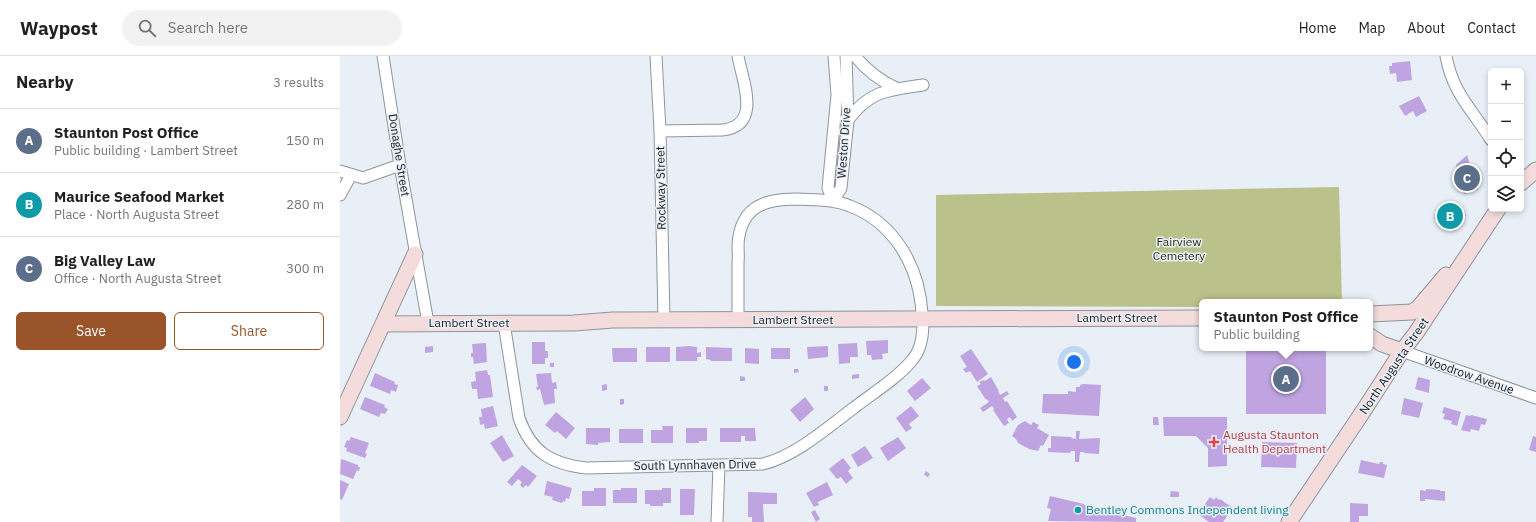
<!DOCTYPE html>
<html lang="en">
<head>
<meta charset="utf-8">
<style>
  :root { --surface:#fff; --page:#f2f2f2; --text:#202124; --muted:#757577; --line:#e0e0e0; --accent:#995429 }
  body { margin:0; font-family:"IBM Plex Sans",sans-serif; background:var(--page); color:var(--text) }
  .controls { position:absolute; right:12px; top:12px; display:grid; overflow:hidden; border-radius:6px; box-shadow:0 2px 6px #0003 }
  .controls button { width:36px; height:36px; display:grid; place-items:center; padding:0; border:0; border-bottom:1px solid var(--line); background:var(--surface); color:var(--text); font:20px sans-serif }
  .you { position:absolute; left:734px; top:306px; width:14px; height:14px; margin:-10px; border:3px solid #fff; border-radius:50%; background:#1a73e8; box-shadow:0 0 0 6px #1a73e833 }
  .badge { display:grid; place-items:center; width:26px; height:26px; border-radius:50%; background:var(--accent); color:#fff; font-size:13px; font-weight:700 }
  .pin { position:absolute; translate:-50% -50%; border:2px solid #fff; box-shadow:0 1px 4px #0006 }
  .popup { position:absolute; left:859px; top:243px; width:174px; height:52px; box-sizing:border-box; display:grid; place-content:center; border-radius:6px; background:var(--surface); filter:drop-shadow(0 1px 3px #0005); font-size:13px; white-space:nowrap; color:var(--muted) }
  .popup b { font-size:15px; color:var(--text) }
  .popup::after { content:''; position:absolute; left:50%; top:100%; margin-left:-8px; border:8px solid transparent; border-top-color:var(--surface) }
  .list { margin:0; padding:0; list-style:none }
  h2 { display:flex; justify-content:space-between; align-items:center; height:52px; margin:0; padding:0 16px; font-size:17px }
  h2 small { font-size:13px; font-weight:400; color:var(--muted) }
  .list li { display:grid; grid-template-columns:26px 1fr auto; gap:12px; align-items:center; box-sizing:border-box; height:64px; padding:0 16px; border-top:1px solid var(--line) }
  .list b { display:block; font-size:15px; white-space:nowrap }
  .list p { margin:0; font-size:13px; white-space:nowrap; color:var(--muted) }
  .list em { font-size:13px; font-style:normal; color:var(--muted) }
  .actions { display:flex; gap:8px; padding:12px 16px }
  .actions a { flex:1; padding:9px 0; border:1px solid var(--accent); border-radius:6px; text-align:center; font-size:14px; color:var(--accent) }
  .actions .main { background:var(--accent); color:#fff }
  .icon { flex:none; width:22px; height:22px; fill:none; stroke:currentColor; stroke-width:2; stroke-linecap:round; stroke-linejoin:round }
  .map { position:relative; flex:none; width:1196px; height:466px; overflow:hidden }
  header { display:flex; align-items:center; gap:24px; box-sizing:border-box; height:56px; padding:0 20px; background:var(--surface); border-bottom:1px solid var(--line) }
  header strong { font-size:19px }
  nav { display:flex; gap:22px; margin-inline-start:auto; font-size:14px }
  .search { width:280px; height:36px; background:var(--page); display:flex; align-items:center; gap:10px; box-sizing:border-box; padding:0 14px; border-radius:22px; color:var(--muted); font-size:15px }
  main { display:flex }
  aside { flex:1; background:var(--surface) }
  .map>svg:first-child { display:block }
  .green { fill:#bbc18b }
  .building { fill:#c0a4e1 }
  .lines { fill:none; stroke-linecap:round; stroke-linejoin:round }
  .street-casing { stroke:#8f949b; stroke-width:13 }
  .secondary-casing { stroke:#8f949b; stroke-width:17 }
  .street { stroke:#fff; stroke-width:11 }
  .secondary { stroke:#f4dcdc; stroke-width:15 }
  .health-dot { fill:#e0444e; stroke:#e9eff7; stroke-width:1.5 }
  .culture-dot { fill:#0f9aa8; stroke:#e9eff7; stroke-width:1.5 }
  .labels { text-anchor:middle; stroke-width:3; stroke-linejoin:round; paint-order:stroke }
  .street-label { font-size:12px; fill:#1c1e21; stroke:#e9eff7 }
  .park-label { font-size:12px; fill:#2f3214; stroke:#e9eff7 }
  .health-label { font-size:12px; fill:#be3a42; stroke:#e9eff7; text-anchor:start }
  .culture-label { font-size:12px; fill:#0d838f; stroke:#e9eff7; text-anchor:start }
</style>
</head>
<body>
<header>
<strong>Waypost</strong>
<div class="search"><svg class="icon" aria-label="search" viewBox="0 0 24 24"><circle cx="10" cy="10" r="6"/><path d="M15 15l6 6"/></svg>Search here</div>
<nav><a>Home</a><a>Map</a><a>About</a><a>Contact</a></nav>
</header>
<main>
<aside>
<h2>Nearby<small>3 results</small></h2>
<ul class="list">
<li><span class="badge" style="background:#5c6f8a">A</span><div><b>Staunton Post Office</b><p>Public building · Lambert Street</p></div><em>150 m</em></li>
<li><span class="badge" style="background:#0f9aa8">B</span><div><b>Maurice Seafood Market</b><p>Place · North Augusta Street</p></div><em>280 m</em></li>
<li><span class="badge" style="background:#5c6f8a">C</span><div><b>Big Valley Law</b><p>Office · North Augusta Street</p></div><em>300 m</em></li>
</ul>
<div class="actions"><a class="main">Save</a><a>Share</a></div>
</aside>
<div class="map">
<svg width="1196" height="466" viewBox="0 0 1196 466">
  <rect width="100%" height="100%" fill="#e9eff7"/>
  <path class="green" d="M999 131 1002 246H862V251L596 250V139Z"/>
  <path class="building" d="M1070 5 1072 24 1057 26 1056 17 1050 18 1049 10H1052V7Z
    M1079 40 1087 55 1076 61 1073 55 1065 60 1059 50Z
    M1127 99 1138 134 1124 138 1116 109Z
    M1106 145 1126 159 1115 175 1094 162Z
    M548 284V297L542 298 543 303 532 304 531 299H527L526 285Z
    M192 286H205V295H208V302H205V308H192Z
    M146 287 147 306 134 308 133 301H131V297H133L132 288Z
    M517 287 518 301H510V307L499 308 498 288Z
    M93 290V296L85 297V291Z
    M349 290 357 291V297L361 296V301H357V305H336V291Z
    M488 290V301L468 303 467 291Z
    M306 291H330V306H306Z
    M366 291 392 292V305H371V304L366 303Z
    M272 292H297V306H273Z
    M405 292 419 293V308L405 307Z
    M431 292H450V303H431Z
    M906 292H986V358H906Z
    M631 293 648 318 637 326 630 315 626 317 623 313 627 311 620 300Z
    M210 307H214V311H210Z
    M454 313H458L459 316 454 317Z
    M147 314 148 319H150L153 341 138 343 137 333H132L131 326 136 325 135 316Z
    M35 317 55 326 54 328 58 329 56 336 51 334 50 338 30 330Z
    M211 317 212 327 216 326 217 333H214L215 347 204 349 200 333 197 334 196 331H198L196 318Z
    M519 318V322L512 323V319Z
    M400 320 405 321V325H400Z
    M651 321 659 335H658L660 339 667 335 669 338 663 342 665 346 667 345 677 361 672 365 670 361 667 363 669 367 664 370 653 354 654 353 652 350 643 356 640 352 649 346 647 343 646 344 637 330 641 328 639 326 644 324 645 325Z
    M1078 321 1090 324 1089 337 1075 333Z
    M582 322 591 332 575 345 567 335Z
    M267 328V334L262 335V329Z
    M743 328 761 329 759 360 702 357 703 338H728V335L736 336V331H740V329Z
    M484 330H488V335H484Z
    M25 341 45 349 44 351 48 353 45 358 41 357 39 361 20 353Z
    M465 341 474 353 460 366 450 354Z
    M1064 342 1083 347 1079 362 1061 358Z
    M280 343H284V348L280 349Z
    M153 350 158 370 145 373 144 368 140 369 139 361H142L141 353Z
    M571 350 579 360 569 368 572 372 566 376 556 362Z
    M1104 351 1121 356 1117 370 1111 368 1112 365 1103 363 1105 358 1102 357Z
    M216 356 235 372 226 383 217 375 215 377 205 369Z
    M1126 359 1130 360 1131 359 1147 363 1145 369 1141 368 1139 375 1131 373 1130 376 1121 374Z
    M813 361H818L819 369H813Z
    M823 361H887V410L868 411V392L856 380H824Z
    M685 365 691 369 693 366 699 369 697 372 709 379 703 390 701 389 698 395 689 393 678 387 676 383 672 380 678 369Z
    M322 370H333V387H311V374H323Z
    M246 372H270V386L258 387V389L246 388Z
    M346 372H367V385H359V387H346Z
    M380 372H415L416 385H405V380H401V386H380Z
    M279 373H303V387H279Z
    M736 375H740L739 383 760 382 759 398 744 397V396H740L739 406H735V395H731L730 397 708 396V392H711V380L732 381 731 382 736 383Z
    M162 379 174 400 163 406 150 387Z
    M1193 380 1196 381V396L1189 394Z
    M11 381 29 387 25 397 27 398 25 402 6 395 7 392 4 391 7 384 9 385Z
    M558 381 566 392 548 405 540 392Z
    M922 386 957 387 956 412 921 411Z
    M525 390 533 402 518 411 511 399Z
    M503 402 511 412 508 415 513 422 506 428 501 421 497 423 489 413Z
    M1 403 18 409V411H20L19 415 17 414 13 423 0 418Z
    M1021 404 1039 408 1040 406H1043V408L1047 409 1044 422 1018 417Z
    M182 409 197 420 188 431 186 429 183 432 180 429 182 426 178 423 172 430 167 426Z
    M586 415 590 418 588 421 584 419Z
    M0 424 9 428 2 444 0 443Z
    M207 425 232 432 229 443 226 442 225 446 223 445 222 447 212 444 213 441 204 439Z
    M487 426 493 439 478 446 479 449 474 451 466 437Z
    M254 432H266V450H242V435H254Z
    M281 432H297V447H273V434H281Z
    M322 432H331V447H323V450H310V448H305V434H322Z
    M340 433H355L354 459H340Z
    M1086 433 1100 434V435H1105V445L1085 443V445H1080V434L1086 435Z
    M831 435 839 436V441H830Z
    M408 436 437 437V448H423L424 466H412V461H408Z
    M710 440 744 448V449L750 450V449L754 450V452L765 453V454L770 456 771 455 775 456V457L796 462V466L708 465 711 453 707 452Z
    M870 441 874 444 876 441 879 444 880 443 893 452 883 466H869L858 458Z
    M1010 447 1028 448V460H1019V466H1010Z
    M475 454 480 463 476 466 471 456Z"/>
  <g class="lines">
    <defs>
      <path id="street" d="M43 0 60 109 88 267
        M316 0 320 75 324 264
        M515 0C527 15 540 25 558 33
        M1106 0C1113 38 1132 53 1151 84
        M505 64H508C530 34 549 34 583 29
        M320 75 382 74C423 70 402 24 398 0
        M0 115 23 122 60 109
        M0 139 11 119
        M493 145 501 132 508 64 506 0
        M493 145 488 132 497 39 494 0
        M164 267 179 362C191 396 211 408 246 412L423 408C456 400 488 371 515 351 533 337 559 321 573 303 583 291 584 271 582 257 579 211 555 167 510 150 493 143 475 144 457 143 439 143 418 145 407 160 403 166 400 173 399 180 397 188 399 198 398 207 398 226 398 245 398 264
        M1062 295 1196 342
        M377 466 379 409"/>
      <path id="secondary" d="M1181 127 1196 114
        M1030 258 1072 256 1078 252 1106 219
        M43 268 234 267 273 264 862 262
        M1030 280 1042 288 1062 295
        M0 361 75 198
        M949 466 1024 354 1062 295 1076 277 1158 153"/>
    </defs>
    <use href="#street" class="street-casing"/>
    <use href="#secondary" class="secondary-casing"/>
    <use href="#street" class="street"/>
    <use href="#secondary" class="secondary"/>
  </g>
  <path class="health-dot" d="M872 380h4v4h4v4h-4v4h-4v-4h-4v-4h4z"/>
  <circle class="culture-dot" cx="738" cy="454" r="4"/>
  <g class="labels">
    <g class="street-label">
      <text transform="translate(504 87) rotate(-86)" y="4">Weston Drive</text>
      <text transform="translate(59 99) rotate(81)" y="4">Donaghe Street</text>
      <text transform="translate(321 132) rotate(-91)" y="4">Rockway Street</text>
      <text x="777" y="266">Lambert Street</text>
      <text x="453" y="268">Lambert Street</text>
      <text x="129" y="271">Lambert Street</text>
      <text transform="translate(1054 310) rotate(-56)" y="4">North Augusta Street</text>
      <text transform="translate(1129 319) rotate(19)" y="4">Woodrow Avenue</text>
      <text transform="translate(355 409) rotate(-1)" y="4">South Lynnhaven Drive</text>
    </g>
    <g class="park-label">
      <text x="839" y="190">Fairview<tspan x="839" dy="14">Cemetery</tspan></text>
    </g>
    <g class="health-label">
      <text x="883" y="383">Augusta Staunton<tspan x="883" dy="14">Health Department</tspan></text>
    </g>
    <g class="culture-label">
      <text x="746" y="458">Bentley Commons Independent living</text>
    </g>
  </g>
</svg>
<div class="controls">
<button>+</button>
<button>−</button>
<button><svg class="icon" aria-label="locate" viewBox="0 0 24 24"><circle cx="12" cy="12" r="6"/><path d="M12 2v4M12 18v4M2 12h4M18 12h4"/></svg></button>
<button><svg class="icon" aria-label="layers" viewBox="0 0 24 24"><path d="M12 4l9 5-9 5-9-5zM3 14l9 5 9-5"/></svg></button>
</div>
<div class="you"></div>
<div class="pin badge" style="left:946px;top:323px;background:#5c6f8a">A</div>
<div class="popup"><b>Staunton Post Office</b>Public building</div>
<div class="pin badge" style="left:1110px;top:160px;background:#0f9aa8">B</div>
<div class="pin badge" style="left:1127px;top:122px;background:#5c6f8a">C</div>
</div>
</main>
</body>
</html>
